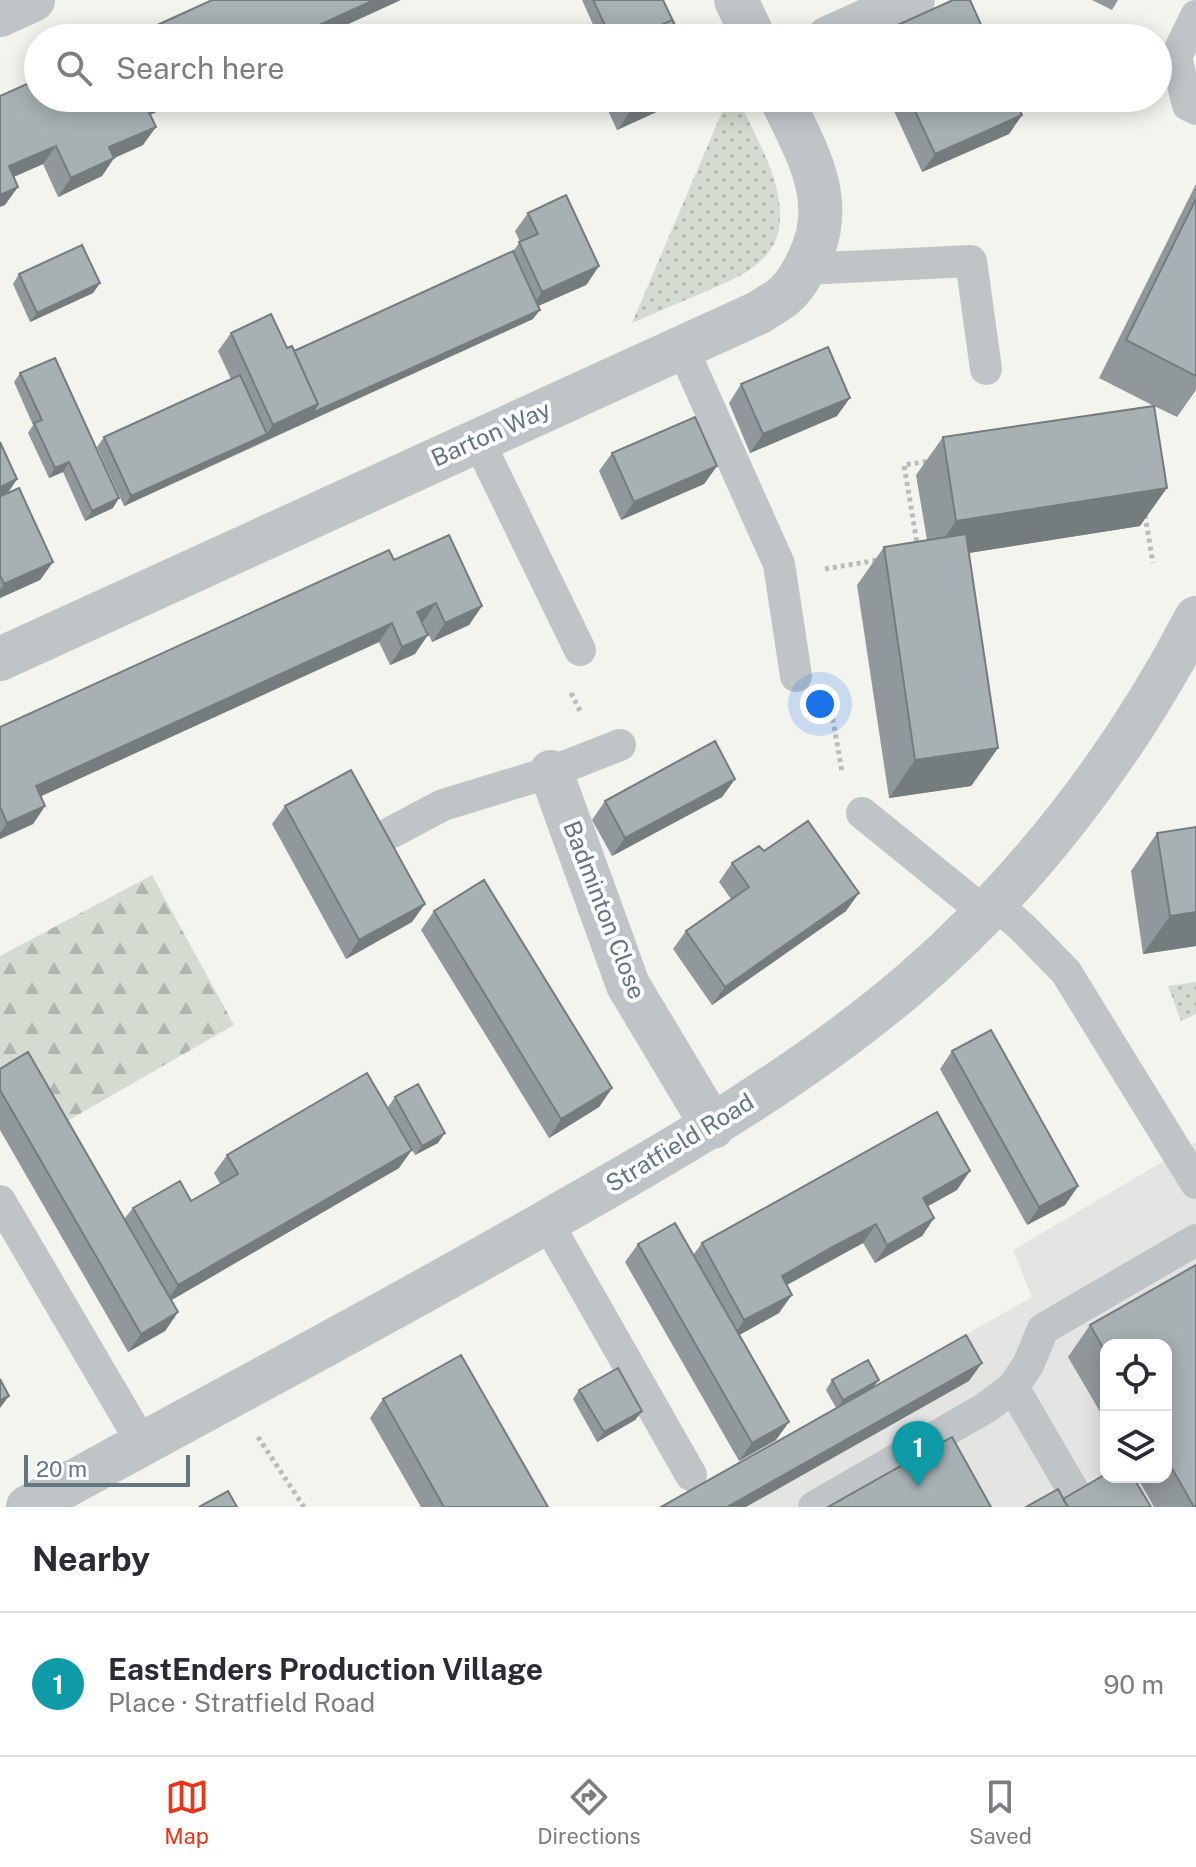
<!DOCTYPE html>
<html lang="en">
<head>
<meta charset="utf-8">
<style>
  :root { --surface:#fff; --page:#f7f7f7; --text:#2b2b33; --muted:#7c7c81; --line:#e1e1e2; --accent:#e9351b }
  body { margin:0; font-family:"Public Sans",sans-serif; background:var(--page); color:var(--text) }
  .controls { position:absolute; right:24px; bottom:24px; display:grid; overflow:hidden; border-radius:16px; box-shadow:0 4px 20px #0003 }
  .controls button { width:72px; height:72px; display:grid; place-items:center; padding:0; border:0; border-bottom:2px solid var(--line); background:var(--surface); color:var(--text); font:40px sans-serif }
  .scale { position:absolute; left:24px; bottom:20px; width:166px; box-sizing:border-box; padding-left:8px; border:4px solid #627782; border-top:0; font-size:22px; line-height:28px; white-space:nowrap; color:#627782; -webkit-text-stroke:6px #fff; paint-order:stroke }
  .you { position:absolute; left:820px; top:704px; width:28px; height:28px; margin:-20px; border:6px solid #fff; border-radius:50%; background:#1a73e8; box-shadow:0 0 0 12px #1a73e833 }
  .badge { display:grid; place-items:center; width:52px; height:52px; border-radius:50%; background:var(--accent); color:#fff; font-size:26px; font-weight:700 }
  .pin { position:absolute; translate:-50% -66px; filter:drop-shadow(0 2px 4px #0008) }
  .pin::after { content:''; position:absolute; top:42px; width:28px; height:24px; background:inherit; clip-path:polygon(0 0,100% 0,50% 100%) }
  .list { margin:0; padding:0; list-style:none }
  h2 { display:flex; justify-content:space-between; align-items:center; height:104px; margin:0; padding:0 32px; font-size:34px }
  h2 small { font-size:26px; font-weight:400; color:var(--muted) }
  .list li { display:grid; grid-template-columns:52px 1fr auto; gap:24px; align-items:center; box-sizing:border-box; height:144px; padding:0 32px; border-top:2px solid var(--line) }
  .list b { display:block; font-size:30px; white-space:nowrap }
  .list p { margin:0; font-size:26px; white-space:nowrap; color:var(--muted) }
  .list em { font-size:26px; font-style:normal; color:var(--muted) }
  .icon { flex:none; width:44px; height:44px; fill:none; stroke:currentColor; stroke-width:2; stroke-linecap:round; stroke-linejoin:round }
  .map { position:relative; flex:none; width:1196px; height:1507px; overflow:hidden }
  .search { position:absolute; background:var(--surface); box-shadow:0 4px 20px #0003; left:24px; right:24px; top:24px; height:88px; display:flex; align-items:center; gap:20px; box-sizing:border-box; padding:0 28px; border-radius:44px; color:var(--muted); font-size:30px }
  .sheet { height:248px; background:var(--surface) }
  nav { display:flex; justify-content:space-around; align-items:center; box-sizing:border-box; height:112px; border-top:2px solid var(--line); background:var(--surface); font-size:22px; color:var(--muted) }
  nav a { display:grid; justify-items:center; gap:4px }
  nav .on { color:var(--accent) }
  .map>svg:first-child { display:block }
  .built { fill:#e4e5e3; fill-rule:evenodd }
  .grass { fill:url(#grass-dots) }
  .forest { fill:url(#forest-firs) }
  .lines { fill:none; stroke-linecap:round; stroke-linejoin:round }
  .path { stroke:#b9bcbe; stroke-width:5; stroke-dasharray:4 4; stroke-linecap:butt }
  .service { stroke:#bfc4c6; stroke-width:32 }
  .minor { stroke:#bfc4c6; stroke-width:44 }
  .wall { fill:#90989b }
  .shaded-wall { fill:#757c7e }
  .building { fill:#a7b1b4; stroke:#757c7e; stroke-width:2 }
  .labels { text-anchor:middle; stroke-width:8; stroke-linejoin:round; paint-order:stroke }
  .street-label { font-size:24px; fill:#627782; stroke:#fff }
</style>
</head>
<body>
<div class="map">
<svg width="1196" height="1507" viewBox="0 0 1196 1507">
  <defs>
    <pattern id="grass-dots" width="8" height="8" patternUnits="userSpaceOnUse" patternTransform="scale(2)"><rect width="8" height="8" fill="#d5dbd0"/><path d="M2 2h.1M6 6h.1" fill="none" stroke="#b0b6ae" stroke-width="1.8" stroke-linecap="round"/></pattern>
    <pattern id="forest-firs" width="22" height="20" patternUnits="userSpaceOnUse" patternTransform="scale(2)"><rect width="22" height="20" fill="#d5dbd0"/><path d="M5 1l3.5 6h-7zM16 11l3.5 6h-7z" fill="#b0b6ae"/></pattern>
  </defs>
  <rect width="100%" height="100%" fill="#f4f4ef"/>
  <path class="built" d="M1196 1142V1507H662L1032 1297 1013 1250ZM1106 1345H1166V1477H1106Z"/>
  <path class="grass" d="M728 98H738C752 130 774 165 779 201 788 259 744 275 700 294 677 304 654 313 632 323Z
    M1196 982V1014L1181 1021 1168 986Z"/>
  <path class="forest" d="M152 875 234 1025 50 1131 0 1080V956Z"/>
  <g class="lines">
    <path class="path" d="M1145 515 1153 563
      M918 549 904 465 930 461
      M825 569 878 560
      M571 693 581 713
      M830 703 842 772
      M258 1437 304 1507"/>
    <path class="service" d="M1196 16 1176 57 1188 105 1196 109
      M804 269 971 261 986 369
      M682 347 779 564 796 676
      M478 440 580 650
      M862 813 984 912
      M392 832 443 805 551 772 620 745
      M994 903 1023 928 1066 972 1196 1183
      M0 1201 142 1443
      M547 1222 691 1475
      M1013 1387 1077 1497
      M814 1507 987 1407 1013 1387 1028 1365 1043 1329 1196 1240"/>
    <path class="minor" d="M736 0 754 38
      M0 15 33 0
      M828 38 913 0
      M0 659 760 312C768 306 779 301 786 294 796 285 804 270 810 257 837 199 806 151 781 98
      M551 772 628 985 713 1127
      M28 1507C207 1407 390 1313 567 1210 687 1142 806 1073 911 983 1028 882 1125 755 1196 618"/>
  </g>
  <path class="wall" d="M582 0H663L681 38H599Z
    M1092 0H1118L1112 10Z
    M0 96 150 115 143 145 114 158 102 176 58 197 43 164 13 177 5 205Z
    M602 98H687L617 130Z
    M888 98H1014L1022 115 1009 134 922 172Z
    M1196 184V390L1177 417 1154 406 1140 526 969 553 998 748 971 786 889 798 857 585 884 547 927 540 916 475 943 437 1154 406 1099 378Z
    M528 213 599 266 586 285 538 306 533 319 124 506 97 447 104 437 231 379 218 351 231 333 287 348 294 351 513 251 520 242 515 231Z
    M19 274 100 283 93 293 30 322 13 284Z
    M20 373 113 508 85 521 63 472 49 478 28 433 33 425 14 382Z
    M741 384 837 416 750 453 729 403Z
    M0 442 17 479 7 494 53 562 40 580 0 598Z
    M612 453 717 466 704 484 621 520 599 471Z
    M394 560 482 606 469 625 432 642 423 622H422L415 654 390 665 379 642 41 796 45 806 33 824 0 839V727Z
    M735 779 722 797 612 856 592 820 605 801Z
    M285 806 412 922 346 959 272 824Z
    M1196 827V946L1143 954 1131 871 1157 833Z
    M764 851 846 911 712 1005 673 949 686 931 731 899 719 882 732 863Z
    M434 911 612 1088 599 1107 549 1138 421 930Z
    M952 1051 1078 1186 1065 1205 1027 1225 940 1069Z
    M0 1069 124 1219 133 1208 191 1201 220 1184 214 1173 227 1155 399 1168 171 1300 178 1312 165 1331 128 1352 0 1130Z
    M395 1097 438 1143 415 1155 388 1107Z
    M957 1190 928 1206 934 1218 922 1236 875 1263 863 1243 816 1268 786 1285 779 1313 739 1335 776 1440 739 1461 625 1262 638 1244 693 1255 702 1243Z
    M1196 1265V1507H1154L1137 1477H1166V1345H1106V1422L1068 1357 1090 1325Z
    M832 1380 874 1387 969 1381 836 1408 826 1390Z
    M579 1390 642 1411 635 1420 597 1442 573 1399Z
    M383 1399 548 1507H421L370 1418Z"/>
  <path class="shaded-wall" d="M374 0H401L318 38H291Z
    M159 98H187L133 123 145 104Z
    M660 98H687L617 130 630 112Z
    M1022 115 1009 134 922 172 935 154Z
    M156 127 143 145 97 166 109 147Z
    M56 146 43 164 0 183 9 166Z
    M114 158 102 176 58 197 71 178Z
    M18 187 5 205 0 207V195Z
    M599 266 586 285 529 310 542 292Z
    M100 283 93 293 30 322 37 313Z
    M540 310 533 319 260 443 273 425 318 404Z
    M850 398 837 416 750 453 763 434Z
    M267 434 260 443 124 506 131 496Z
    M69 462 63 472 49 478 55 468Z
    M717 466 704 484 621 520 634 502Z
    M17 479 5 497 0 499V487Z
    M1167 488 1140 526 930 559 956 521Z
    M119 498 113 508 85 521 92 511Z
    M53 562 40 580 0 598V590L4 584Z
    M436 603 423 622 405 630 417 612Z
    M482 606 469 625 432 642 445 623Z
    M392 623 379 642 24 804 36 786Z
    M428 635 415 654 390 665 402 647Z
    M998 748 971 786 889 798 915 760Z
    M735 779 722 797 612 856 625 838Z
    M45 806 33 824 0 839V833L7 823Z
    M859 893 846 911 712 1005 725 987Z
    M425 904 412 922 346 959 359 940Z
    M1196 912V946L1143 954 1170 916Z
    M612 1088 599 1107 549 1138 561 1119Z
    M445 1133 438 1143 415 1155 422 1146Z
    M412 1150 399 1168 165 1304 178 1285Z
    M970 1171 957 1190 910 1216 923 1198Z
    M1078 1186 1065 1205 1027 1225 1039 1207Z
    M934 1218 922 1236 875 1263 887 1245Z
    M876 1224 863 1243 769 1295 782 1276Z
    M792 1295 779 1313 732 1339 744 1320Z
    M178 1312 165 1331 128 1352 141 1334Z
    M982 1363 969 1381 746 1507H727Z
    M879 1380 872 1389 837 1409 843 1400Z
    M9 1396 0 1408V1400Z
    M642 1411 635 1420 597 1442 604 1432Z
    M789 1422 776 1440 739 1461 752 1443Z"/>
  <path class="building" d="M212 0H374L291 38H129Z
    M593 0H663L675 25 672 20 633 38H611Z
    M953 0H970L987 38H882L880 33Z
    M672 20 681 38H633Z
    M38 79V98H159L145 104 156 127 109 147 114 158 71 178 56 146 9 166 18 187 0 195V96Z
    M623 98H660L630 112Z
    M909 98H1014L1022 115 935 154Z
    M566 195 599 266 542 292 519 242 538 234 528 213Z
    M1196 199V376L1126 340Z
    M82 245 100 283 37 313 19 274Z
    M513 251 540 310 312 413 318 404 294 351Z
    M271 314 287 348 292 346 318 404 273 425 231 333Z
    M828 347 850 398 763 434 741 384Z
    M55 358 119 498 92 511 69 462 55 468 34 423 42 420 20 373Z
    M240 375 267 434 131 496 104 437Z
    M1154 406 1167 488 956 521 943 437Z
    M695 417 717 466 634 502 612 453Z
    M0 442 17 479 0 487Z
    M19 488 53 562 4 584 0 575V494L1 496Z
    M966 534 998 748 915 760 884 547Z
    M449 535 482 606 445 623 436 603 417 612 428 635 402 647 392 623 36 786 45 806 7 823 0 807V727L389 550 394 560Z
    M715 741 735 779 625 838 605 801Z
    M351 770 425 904 359 940 285 806Z
    M808 821 859 893 725 987 686 931 749 887 732 863 759 846 764 851Z
    M1196 827V912L1170 916 1157 833Z
    M484 880 612 1088 561 1119 434 911Z
    M991 1030 1078 1186 1039 1207 952 1051Z
    M28 1052 178 1312 141 1334 0 1090V1069Z
    M367 1073 412 1150 178 1285 133 1208 180 1181 191 1201 238 1174 227 1155Z
    M418 1084 445 1133 422 1146 395 1097Z
    M937 1112 970 1171 923 1198 934 1218 887 1245 876 1224 829 1249 782 1276 792 1295 744 1320 702 1243Z
    M675 1223 789 1422 752 1443 638 1244Z
    M1196 1265V1507H1194L1166 1458V1345H1106V1353L1090 1325Z
    M966 1335 982 1363 727 1507H661Z
    M461 1355 548 1507H444L383 1399Z
    M868 1360 879 1380 843 1400 832 1380Z
    M618 1368 642 1411 604 1432 579 1390Z
    M0 1379 9 1396 0 1400Z
    M952 1437 991 1507H828Z
    M1106 1474V1477H1133L1151 1507H1068L1063 1499Z
    M1058 1489 1068 1507H1026Z
    M228 1491 237 1507H199Z"/>
  <g class="labels">
    <g class="street-label">
      <text transform="translate(491 434) rotate(-24)" y="8">Barton Way</text>
      <text transform="translate(604 910) rotate(69)" y="8">Badminton Close</text>
      <text transform="translate(680 1143) rotate(-31)" y="8">Stratfield Road</text>
    </g>
  </g>
</svg>
<div class="controls">
<button><svg class="icon" aria-label="locate" viewBox="0 0 24 24"><circle cx="12" cy="12" r="6"/><path d="M12 2v4M12 18v4M2 12h4M18 12h4"/></svg></button>
<button><svg class="icon" aria-label="layers" viewBox="0 0 24 24"><path d="M12 4l9 5-9 5-9-5zM3 14l9 5 9-5"/></svg></button>
</div>
<div class="scale">20 m</div>
<div class="you"></div>
<div class="pin badge" style="left:918px;top:1487px;background:#0f9aa8">1</div>
<div class="search"><svg class="icon" aria-label="search" viewBox="0 0 24 24"><circle cx="10" cy="10" r="6"/><path d="M15 15l6 6"/></svg>Search here</div>
</div>
<section class="sheet">
<h2>Nearby<small></small></h2>
<ul class="list">
<li><span class="badge" style="background:#0f9aa8">1</span><div><b>EastEnders Production Village</b><p>Place · Stratfield Road</p></div><em>90 m</em></li>
</ul>
</section>
<nav>
<a class="on"><svg class="icon" aria-label="map" viewBox="0 0 24 24"><path d="M3 6l6-2 6 2 6-2v14l-6 2-6-2-6 2zM9 4v14M15 6v14"/></svg>Map</a>
<a><svg class="icon" aria-label="directions" viewBox="0 0 24 24"><path d="M12 3l9 9-9 9-9-9zM9 14v-3h6M13 9l2 2-2 2"/></svg>Directions</a>
<a><svg class="icon" aria-label="saved" viewBox="0 0 24 24"><path d="M7 4h10v16l-5-4-5 4z"/></svg>Saved</a>
</nav>
</body>
</html>
